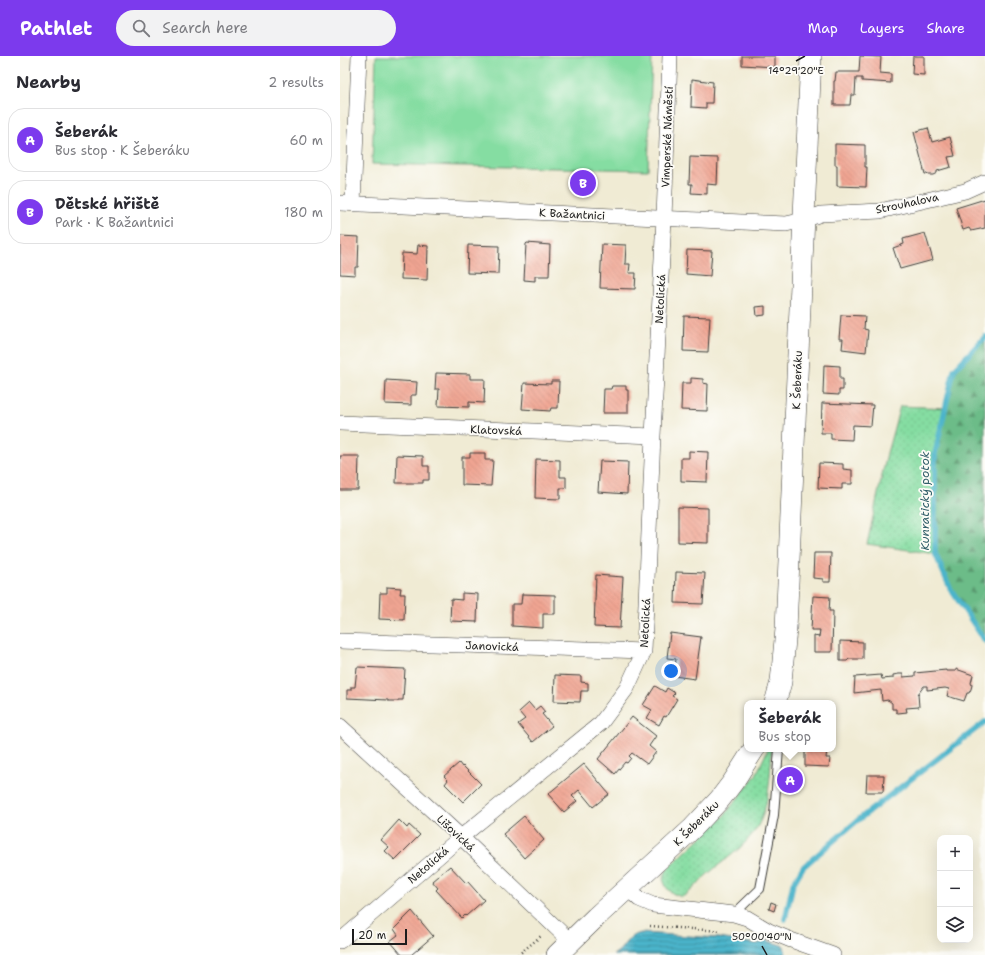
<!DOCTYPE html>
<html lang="en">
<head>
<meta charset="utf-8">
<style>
  :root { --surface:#fff; --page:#f2f2f3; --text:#2b2b33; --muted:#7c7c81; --line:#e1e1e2; --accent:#7c3aed }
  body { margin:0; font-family:"Shantell Sans",sans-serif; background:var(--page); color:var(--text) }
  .controls { position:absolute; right:12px; bottom:12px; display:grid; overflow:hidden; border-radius:8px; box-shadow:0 4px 16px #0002 }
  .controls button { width:36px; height:36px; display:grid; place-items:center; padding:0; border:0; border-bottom:1px solid var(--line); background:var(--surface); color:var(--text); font:20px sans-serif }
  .scale { position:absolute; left:12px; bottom:10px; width:55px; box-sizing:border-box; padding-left:4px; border:2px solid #1c1c1c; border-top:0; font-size:11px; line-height:14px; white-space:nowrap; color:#1c1c1c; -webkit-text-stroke:3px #fdfcf7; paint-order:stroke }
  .you { position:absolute; left:331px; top:615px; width:14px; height:14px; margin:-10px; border:3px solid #fff; border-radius:50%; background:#1a73e8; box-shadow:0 0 0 6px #1a73e833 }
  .badge { display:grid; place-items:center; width:26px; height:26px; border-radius:50%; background:var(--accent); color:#fff; font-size:13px; font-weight:700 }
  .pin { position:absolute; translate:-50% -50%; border:2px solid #fff; box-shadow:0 1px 4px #0006 }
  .popup { position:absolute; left:404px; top:644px; width:92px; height:52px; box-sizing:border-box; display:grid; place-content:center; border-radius:8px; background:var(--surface); filter:drop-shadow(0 1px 3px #0005); font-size:13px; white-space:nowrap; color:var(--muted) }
  .popup b { font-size:15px; color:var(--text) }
  .popup::after { content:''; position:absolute; left:50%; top:100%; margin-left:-8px; border:8px solid transparent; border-top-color:var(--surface) }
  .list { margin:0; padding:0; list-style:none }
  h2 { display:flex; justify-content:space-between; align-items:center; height:52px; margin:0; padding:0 16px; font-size:17px }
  h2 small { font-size:13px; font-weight:400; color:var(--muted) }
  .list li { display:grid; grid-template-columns:26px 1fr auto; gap:12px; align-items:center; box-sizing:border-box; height:64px; margin:0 8px 8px; padding:0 8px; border:1px solid var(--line); border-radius:16px }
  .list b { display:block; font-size:15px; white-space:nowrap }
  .list p { margin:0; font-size:13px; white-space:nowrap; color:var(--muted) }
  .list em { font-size:13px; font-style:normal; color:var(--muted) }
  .icon { flex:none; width:22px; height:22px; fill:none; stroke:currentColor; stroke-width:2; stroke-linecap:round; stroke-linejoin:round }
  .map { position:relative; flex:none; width:645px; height:899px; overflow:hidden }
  header { display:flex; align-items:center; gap:24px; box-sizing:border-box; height:56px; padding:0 20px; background:var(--accent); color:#fff }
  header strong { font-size:19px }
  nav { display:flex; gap:22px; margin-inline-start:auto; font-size:14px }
  .search { width:280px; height:36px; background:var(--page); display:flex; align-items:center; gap:10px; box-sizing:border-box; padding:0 14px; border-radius:22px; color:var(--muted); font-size:15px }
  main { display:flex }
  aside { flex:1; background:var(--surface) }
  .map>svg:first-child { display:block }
  .grass { fill:url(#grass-dots); stroke:#507c5f }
  .forest { fill:url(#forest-firs); stroke:#446c52 }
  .garden { fill:#85dda2; stroke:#507c5f }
  .water { fill:url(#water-rules); stroke:#346873 }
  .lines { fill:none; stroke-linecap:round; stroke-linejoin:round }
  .stream { stroke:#4cb4ca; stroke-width:5.5 }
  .building { fill:url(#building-back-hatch) }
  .lane-casing { stroke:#3c3b38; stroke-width:10 }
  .street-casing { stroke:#3c3b38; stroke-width:16 }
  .secondary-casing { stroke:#3c3b38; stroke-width:22 }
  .path { stroke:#3c3b38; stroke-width:2.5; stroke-dasharray:1 3; stroke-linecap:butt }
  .lane { stroke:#fff; stroke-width:8 }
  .street { stroke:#fff; stroke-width:15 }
  .secondary { stroke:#fff; stroke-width:21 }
  .ticks { fill:none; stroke:#1c1c1c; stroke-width:1.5 }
  .labels { text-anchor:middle; stroke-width:3.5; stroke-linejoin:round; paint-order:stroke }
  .street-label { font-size:11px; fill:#1c1c1c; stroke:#fdfcf7 }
  .water-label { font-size:12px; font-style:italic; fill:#32606a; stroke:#fdfcf7 }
  .ticks-label { font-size:10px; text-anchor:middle; fill:#1c1c1c; stroke:#fdfcf7; stroke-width:3.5; stroke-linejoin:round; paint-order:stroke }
</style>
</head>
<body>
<header>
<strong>Pathlet</strong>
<div class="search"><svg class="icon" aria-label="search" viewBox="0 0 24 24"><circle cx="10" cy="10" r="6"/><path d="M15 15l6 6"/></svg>Search here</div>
<nav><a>Map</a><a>Layers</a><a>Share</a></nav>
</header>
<main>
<aside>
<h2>Nearby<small>2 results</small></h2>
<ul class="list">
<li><span class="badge">A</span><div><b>Šeberák</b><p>Bus stop · K Šeberáku</p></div><em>60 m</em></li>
<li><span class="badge">B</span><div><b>Dětské hřiště</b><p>Park · K Bažantnici</p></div><em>180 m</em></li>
</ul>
</aside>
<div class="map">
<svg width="645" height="899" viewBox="0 0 645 899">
  <defs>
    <pattern id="grass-dots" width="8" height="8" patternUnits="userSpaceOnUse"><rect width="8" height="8" fill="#85dda2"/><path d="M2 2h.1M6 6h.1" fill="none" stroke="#72bd8b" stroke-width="1.8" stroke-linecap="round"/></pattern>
    <pattern id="forest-firs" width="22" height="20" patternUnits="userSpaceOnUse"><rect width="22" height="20" fill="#6cbc88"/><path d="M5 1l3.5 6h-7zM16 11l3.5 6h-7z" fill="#58986e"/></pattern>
    <pattern id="water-rules" width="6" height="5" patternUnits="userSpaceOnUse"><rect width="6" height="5" fill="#4cb4ca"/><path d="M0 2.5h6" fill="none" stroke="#3e92a3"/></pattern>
    <pattern id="building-back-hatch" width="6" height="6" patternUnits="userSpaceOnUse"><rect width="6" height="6" fill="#f0a492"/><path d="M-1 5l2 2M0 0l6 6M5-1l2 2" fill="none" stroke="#cd8d7d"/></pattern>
  </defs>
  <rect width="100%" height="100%" fill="#fdfcf7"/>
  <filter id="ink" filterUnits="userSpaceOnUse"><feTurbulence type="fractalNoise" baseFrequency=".025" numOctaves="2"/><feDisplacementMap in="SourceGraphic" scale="8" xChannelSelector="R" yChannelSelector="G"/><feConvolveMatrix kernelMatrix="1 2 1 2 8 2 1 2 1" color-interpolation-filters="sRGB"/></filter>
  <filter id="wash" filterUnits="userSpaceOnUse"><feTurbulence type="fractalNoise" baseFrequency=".012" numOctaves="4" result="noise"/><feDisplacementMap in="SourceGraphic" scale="16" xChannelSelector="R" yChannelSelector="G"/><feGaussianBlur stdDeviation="0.9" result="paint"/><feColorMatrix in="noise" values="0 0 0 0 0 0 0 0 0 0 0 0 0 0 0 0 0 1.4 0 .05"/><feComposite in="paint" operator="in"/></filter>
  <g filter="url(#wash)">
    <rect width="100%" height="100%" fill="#f0ebd4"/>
    <path class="grass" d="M560 350 608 352 594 398 596 498 527 488 547 397Z
      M428 693H432C429 722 431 757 410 781 399 795 383 805 369 817 359 825 353 835 342 841 330 837 327 835 323 823L327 813 383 761 416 719Z"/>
    <path class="forest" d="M645 282V585L610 532 595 497V398L613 319Z"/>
    <path class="garden" d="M36 0H312L308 114 32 108Z"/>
    <path class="water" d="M301 877 379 882 417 888 426 884 444 890 446 899H273C277 896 281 894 283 890 291 881 288 881 301 877Z"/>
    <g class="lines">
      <path class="stream" d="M645 281 614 314 595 398V497L610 532 645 585
        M445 863 453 828 463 811 518 764 645 666"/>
    </g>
    <g id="blocks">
      <path class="building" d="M402 0H435V11L402 9Z
        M520 0 541 1 540 17 551 18V27L522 25V22H516L515 39H511L510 49H494V25H495L496 16H519Z
        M573 0H584V19L572 18Z
        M352 23 373 26 372 47H366V52L351 51Z
        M588 72 592 86 610 81 615 100 608 101 611 111 597 115V117L593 119H588L587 118H585L574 76Z
        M495 88 525 89V111H527L526 131 497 130V109H495Z
        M350 101 378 102 377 129 367 128V138L351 137 352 128H349Z
        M645 143V172L631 175 629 172 623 174 616 152Z
        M585 177 593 204 560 213 553 192 564 188 563 183Z
        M0 180 19 181 18 211H15V219L0 218Z
        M187 187 210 189 209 220H195V225L184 224 186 188Z
        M262 188 286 189 285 208H290L289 217H296L295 233 260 232Z
        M78 189 88 190 87 224 61 223 62 197 77 198Z
        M128 189 159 190 158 218 127 217Z
        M347 194 372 195 370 220 346 218Z
        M425 250V259L417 260 416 251Z
        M501 259 525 260 524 273 528 274 526 296 502 293 503 283H499Z
        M344 260 370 261 368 296 343 295Z
        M484 309 500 310V323H503V334H499V339L483 338Z
        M96 317 130 318V323H145L144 347 129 346V351L98 350 99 333H95Z
        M351 322 363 323V327L368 328 367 355 341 354 342 327H351Z
        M46 324 77 326 76 339H71V349L45 348Z
        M211 325H219L218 352H211L210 355 182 353 184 327 211 328Z
        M272 330H286V334H288V357H263L264 333H271Z
        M482 347 533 349 531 370 513 369 512 384 491 383V377H481Z
        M349 395 368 396 367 426 341 425V402H349Z
        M130 397H145V404H153L151 430 122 429V401H130Z
        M57 399 83 400V410H89V424H83V427H56Z
        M0 400H19L18 434H0Z
        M196 403 220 404V421H226V432H220V443L195 442Z
        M260 405 288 406 287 438 258 436Z
        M479 407 503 408V413L512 414V428H502V433L478 432Z
        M338 451 368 452V487L338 486Z
        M474 497H491L490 526H483V523L473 522Z
        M336 516 365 517 363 548 335 547Z
        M256 519 283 521 280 572 254 571Z
        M47 531 61 532 60 538H65L64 564 39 563 40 537H47Z
        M122 537 138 538 137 566 110 565 111 543 122 544Z
        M182 538 215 539V558H203V572L172 570V548H181Z
        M473 540 490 541 489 555H493L492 596H474V580L479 581 480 574H471Z
        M330 577 361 581 355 623 334 620 336 603 327 602Z
        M500 585 523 586V603H509L507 605H500Z
        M17 611 65 613 63 644H58V645H48V644L7 642V634H11V631H15Z
        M616 613 633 619 631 627 632 629 631 633 629 637H627L624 645 607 640 609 633 605 632 587 634V630H584L578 638 579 651 566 652 567 656 558 657 556 656V653H552V647L548 644 542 645 541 634 514 637 515 621 541 619 542 623 553 622V619L559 618H563V621L575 620V617L606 614V615H616Z
        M215 619 241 620V626L248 627V635H241L240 646 214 645Z
        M315 630 325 636 327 632 335 637 332 640 337 643 326 661 324 660 319 669 307 662 312 654 303 649Z
        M189 647 195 654 200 650 205 656 202 658 212 670 193 686 178 668 185 663 179 656Z
        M292 661 316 680 309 690 316 696 307 708 292 697 289 700 291 702 287 707 285 706 275 718 258 703Z
        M465 693H487L486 702H490L489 711 465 710Z
        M119 707 122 711 123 710 141 728 123 746 105 728 108 724 104 720Z
        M244 708 269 738 253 751 239 734 232 740 237 745 224 756 208 738Z
        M527 719H544L543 736H526Z
        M184 760 204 784 184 802 163 778Z
        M59 764 67 772 69 769 80 779 55 804 45 795 49 791 41 784Z
        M110 810 126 827 128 826 144 844 126 860 125 859 122 862 96 834 98 832 92 825Z
        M431 846 436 848 434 855 429 853Z
        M72 855 93 880 71 899H62L50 885 58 879 54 873Z"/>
    </g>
  </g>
  <g filter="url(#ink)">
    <use href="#blocks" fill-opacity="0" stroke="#3c3b38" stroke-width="1"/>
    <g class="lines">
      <defs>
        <path id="lane" d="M394 858 420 833 434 759 439 693"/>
        <path id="street" d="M0 147 446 168 464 164 481 158 540 155 625 135 645 126
          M13 148 19 0
          M0 367 313 380
          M0 585 304 595
          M0 670 121 781 230 885
          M287 832 299 843 313 849 394 858 407 862 429 875 451 884 493 899
          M0 885 121 781 261 667 287 632 304 595 313 380 324 162 330 0"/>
        <path id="secondary" d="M435 647 441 626 446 573 471 0
          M217 899 256 861 353 772 380 743 393 726 414 693"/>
      </defs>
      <use href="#lane" class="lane-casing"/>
      <use href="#street" class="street-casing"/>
      <use href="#secondary" class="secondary-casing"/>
      <path class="path" d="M310 870 381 875
        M178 899 201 880"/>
      <use href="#lane" class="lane"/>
      <use href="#street" class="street"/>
      <use href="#secondary" class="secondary"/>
    </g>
  </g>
  <path class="ticks" d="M456 5 465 0M422 890 427 899"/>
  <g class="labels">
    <g class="street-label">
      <text transform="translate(327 81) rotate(-88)" y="4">Vimperské Náměstí</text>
      <text transform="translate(567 147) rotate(-12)" y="4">Strouhalova</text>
      <text transform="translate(232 158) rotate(3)" y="4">K Bažantnici</text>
      <text transform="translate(320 243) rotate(-87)" y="4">Netolická</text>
      <text transform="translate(457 324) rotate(-88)" y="4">K Šeberáku</text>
      <text transform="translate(156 374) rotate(2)" y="4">Klatovská</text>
      <text transform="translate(305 567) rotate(-87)" y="4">Netolická</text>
      <text transform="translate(152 590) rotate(2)" y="4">Janovická</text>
      <text transform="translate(356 767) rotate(-45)" y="4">K Šeberáku</text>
      <text transform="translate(116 777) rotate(43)" y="4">Lišovická</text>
      <text transform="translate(88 809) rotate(-41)" y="4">Netolická</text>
    </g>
    <g class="water-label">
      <text transform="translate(585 445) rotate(-90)" y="4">Kunratický potok</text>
    </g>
  </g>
  <g class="ticks-label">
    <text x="456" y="18">14°29'20"E</text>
    <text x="422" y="884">50°00'40"N</text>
  </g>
</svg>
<div class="controls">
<button>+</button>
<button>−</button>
<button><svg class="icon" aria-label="layers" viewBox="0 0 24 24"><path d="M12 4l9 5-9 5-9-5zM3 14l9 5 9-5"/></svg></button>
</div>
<div class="scale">20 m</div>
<div class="you"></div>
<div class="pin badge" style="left:450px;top:724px">A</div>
<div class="popup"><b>Šeberák</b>Bus stop</div>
<div class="pin badge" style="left:243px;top:127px">B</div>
</div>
</main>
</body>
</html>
